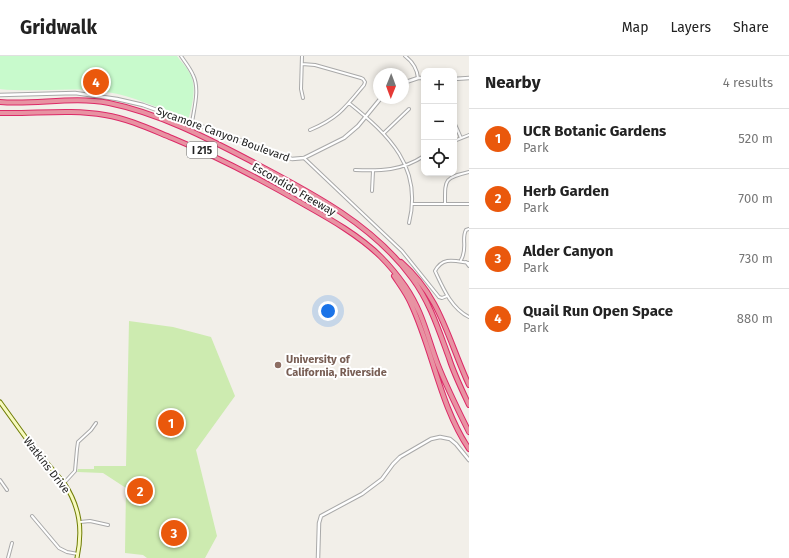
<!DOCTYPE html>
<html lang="en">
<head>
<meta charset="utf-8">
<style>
  :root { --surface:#fff; --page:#f6f6f6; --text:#222; --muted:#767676; --line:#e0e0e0; --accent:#ea580c }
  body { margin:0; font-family:"Fira Sans",sans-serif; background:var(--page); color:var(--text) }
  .controls { position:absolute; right:12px; top:12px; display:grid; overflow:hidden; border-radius:8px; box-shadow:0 2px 6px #0003 }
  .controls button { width:36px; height:36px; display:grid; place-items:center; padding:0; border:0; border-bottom:1px solid var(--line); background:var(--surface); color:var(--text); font:20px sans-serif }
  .compass { position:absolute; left:373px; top:12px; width:36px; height:36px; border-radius:50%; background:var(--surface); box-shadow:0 2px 6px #0003; rotate:181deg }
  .you { position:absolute; left:328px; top:255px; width:14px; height:14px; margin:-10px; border:3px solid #fff; border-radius:50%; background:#1a73e8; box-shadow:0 0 0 6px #1a73e833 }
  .badge { display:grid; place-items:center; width:26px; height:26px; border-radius:50%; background:var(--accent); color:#fff; font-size:13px; font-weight:700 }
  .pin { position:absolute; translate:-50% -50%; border:2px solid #fff; box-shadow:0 1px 4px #0006 }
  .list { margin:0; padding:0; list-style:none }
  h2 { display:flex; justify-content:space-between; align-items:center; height:52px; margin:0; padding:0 16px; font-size:17px }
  h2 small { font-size:13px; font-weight:400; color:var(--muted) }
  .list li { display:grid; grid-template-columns:26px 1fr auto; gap:12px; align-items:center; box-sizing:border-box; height:60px; padding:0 16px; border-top:1px solid var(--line) }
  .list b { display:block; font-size:15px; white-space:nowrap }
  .list p { margin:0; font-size:13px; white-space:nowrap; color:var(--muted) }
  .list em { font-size:13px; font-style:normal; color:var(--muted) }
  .icon { flex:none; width:22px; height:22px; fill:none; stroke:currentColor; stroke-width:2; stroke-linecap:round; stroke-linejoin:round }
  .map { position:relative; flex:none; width:469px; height:502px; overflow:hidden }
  header { display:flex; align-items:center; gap:24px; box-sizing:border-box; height:56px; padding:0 20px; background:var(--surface); border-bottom:1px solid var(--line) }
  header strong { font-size:19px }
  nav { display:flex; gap:22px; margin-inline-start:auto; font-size:14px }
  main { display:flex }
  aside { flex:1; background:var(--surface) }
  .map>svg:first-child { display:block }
  .grass { fill:#cdebb0 }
  .park { fill:#c8facc }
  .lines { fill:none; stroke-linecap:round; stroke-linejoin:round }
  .minor-casing { stroke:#a9a9a9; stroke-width:4 }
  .tertiary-casing { stroke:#a9a9a9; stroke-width:4.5 }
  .secondary-casing { stroke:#707d05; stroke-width:5 }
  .motorway-casing { stroke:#dc2a67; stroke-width:6 }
  .minor { stroke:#fff; stroke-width:2 }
  .tertiary { stroke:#fff; stroke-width:2.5 }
  .secondary { stroke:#f7fabf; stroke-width:3 }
  .motorway { stroke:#e892a2; stroke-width:4 }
  .education-dot { fill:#8d6e63; stroke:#fff; stroke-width:1.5 }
  .labels { text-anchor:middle; stroke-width:4; stroke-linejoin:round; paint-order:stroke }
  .shield { fill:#fff; stroke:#646464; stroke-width:1 }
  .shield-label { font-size:10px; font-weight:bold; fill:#222 }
  .street-label { font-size:11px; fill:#222; stroke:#fff }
  .education-label { font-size:11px; font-weight:bold; fill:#785e54; stroke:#fff; text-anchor:start }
</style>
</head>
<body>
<header>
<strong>Gridwalk</strong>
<nav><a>Map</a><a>Layers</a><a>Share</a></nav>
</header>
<main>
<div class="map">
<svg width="469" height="502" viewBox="0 0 469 502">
  <rect width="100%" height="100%" fill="#f2efe9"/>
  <path class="grass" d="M129 265 173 271 211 281 235 340 196 394 217 480 205 502H147L143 499 125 497 126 432 103 417 77 416 78 413H94V410H126Z"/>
  <path class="park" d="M0 0H177C181 6 186 10 189 16 197 28 193 47 189 61L187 62 183 61C158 52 133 40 107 36 72 30 35 37 0 33Z"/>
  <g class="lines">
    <defs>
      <path id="minor" d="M181 0C185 6 190 12 193 19 200 33 194 52 192 67
        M302 0 301 33 303 42
        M405 0C413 6 417 12 418 22
        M302 8 315 9 361 22 363 23 365 26 364 29C345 52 338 62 310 74
        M349 47C389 79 423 111 409 167
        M454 66 461 82
        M384 77 409 53
        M454 85 469 79
        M304 102 402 195 439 241 442 242 447 240
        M355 114C381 115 401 115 424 100
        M372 135 373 115
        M412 148H469
        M445 148C445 123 444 122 469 116
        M461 204C468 192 461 183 466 174L469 173
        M466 206 469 210
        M469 207C455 205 443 200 435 215 443 232 451 252 469 261
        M0 424 7 434
        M64 427 75 415 77 393 78 386 91 374 96 367
        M32 460 59 492 67 496 78 498
        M80 466 90 465 108 469
        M8 502 12 487"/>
      <path id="tertiary" d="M454 23 469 22
        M403 27 418 22H424
        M0 39 75 37 117 43 143 49 292 103 304 102 344 82 358 70 381 42
        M318 502 319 467 321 460 362 438 382 423 393 408 400 401 431 383 440 381 450 383 456 388 469 404"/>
      <path id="secondary" d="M0 346 26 382 64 427C80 451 83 474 77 502"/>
      <path id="motorway" d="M0 46C36 49 73 40 109 47 158 57 205 81 249 104 308 135 372 167 412 222 430 246 439 275 449 302 454 318 462 334 469 349
        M0 57C35 58 70 53 105 59 129 63 150 73 172 82 218 101 262 124 305 149 330 163 360 180 381 201 389 209 398 220 405 230 423 256 427 280 438 309 447 332 458 354 469 376
        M401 206C441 241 448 284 469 329
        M394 220C400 229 407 238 411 248 433 295 440 350 469 393"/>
    </defs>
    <use href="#minor" class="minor-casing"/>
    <use href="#tertiary" class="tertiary-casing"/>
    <use href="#secondary" class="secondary-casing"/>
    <use href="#motorway" class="motorway-casing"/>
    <use href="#minor" class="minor"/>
    <use href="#tertiary" class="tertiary"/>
    <use href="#secondary" class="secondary"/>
    <use href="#motorway" class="motorway"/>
  </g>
  <circle class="education-dot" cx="278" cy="309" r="4"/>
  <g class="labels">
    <rect class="shield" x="187" y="86" width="30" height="16" rx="3"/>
    <g class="shield-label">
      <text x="202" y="98">I 215</text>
    </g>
    <g class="street-label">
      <text transform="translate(223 78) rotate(20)" y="4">Sycamore Canyon Boulevard</text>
      <text transform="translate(294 133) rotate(30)" y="4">Escondido Freeway</text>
      <text transform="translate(47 409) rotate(52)" y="4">Watkins Drive</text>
    </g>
    <g class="education-label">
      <text x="286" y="307">University of<tspan x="286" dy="13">California, Riverside</tspan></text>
    </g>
  </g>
</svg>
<div class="controls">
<button>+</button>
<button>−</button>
<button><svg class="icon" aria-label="locate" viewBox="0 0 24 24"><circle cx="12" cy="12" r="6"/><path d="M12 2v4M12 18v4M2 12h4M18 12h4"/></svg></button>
</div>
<svg class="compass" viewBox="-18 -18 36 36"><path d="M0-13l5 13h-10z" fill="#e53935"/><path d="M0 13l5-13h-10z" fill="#767676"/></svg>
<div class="you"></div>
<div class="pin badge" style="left:171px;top:367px">1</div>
<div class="pin badge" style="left:140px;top:435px">2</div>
<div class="pin badge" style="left:174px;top:477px">3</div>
<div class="pin badge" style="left:96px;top:26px">4</div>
</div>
<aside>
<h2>Nearby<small>4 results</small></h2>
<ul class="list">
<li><span class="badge">1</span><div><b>UCR Botanic Gardens</b><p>Park</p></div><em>520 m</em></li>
<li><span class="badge">2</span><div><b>Herb Garden</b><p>Park</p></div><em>700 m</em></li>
<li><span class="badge">3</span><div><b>Alder Canyon</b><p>Park</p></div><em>730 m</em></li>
<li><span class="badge">4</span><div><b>Quail Run Open Space</b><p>Park</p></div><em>880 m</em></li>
</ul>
</aside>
</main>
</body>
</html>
